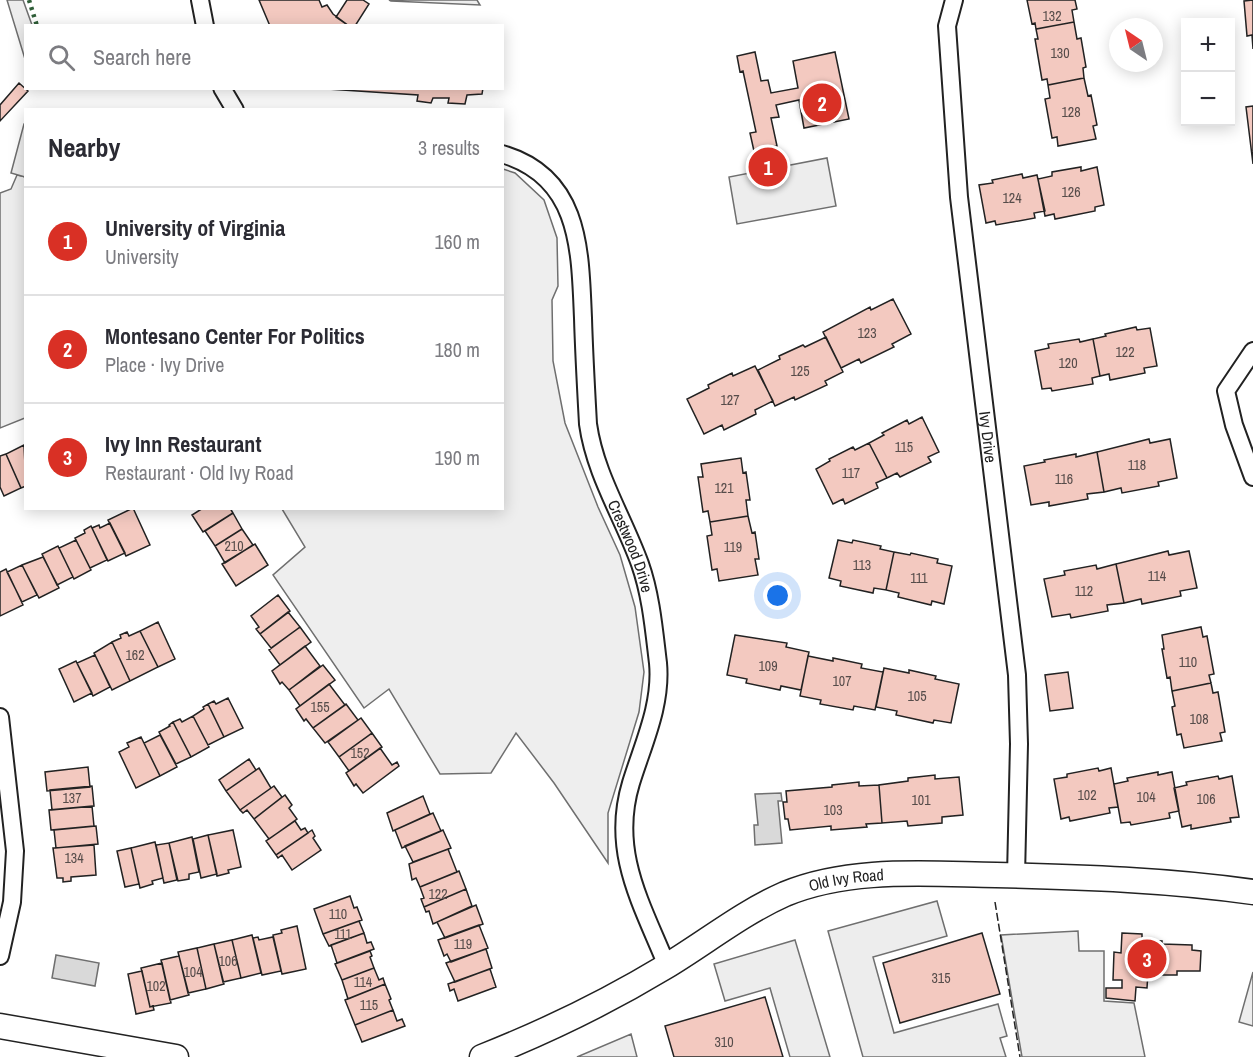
<!DOCTYPE html>
<html lang="en">
<head>
<meta charset="utf-8">
<style>
  :root { --surface:#fff; --page:#f7f7f7; --text:#2b2b33; --muted:#7c7c81; --line:#e1e1e2; --accent:#d93025 }
  body { margin:0; font-family:"Archivo Narrow",sans-serif; background:var(--page); color:var(--text) }
  .controls { position:absolute; right:18px; top:18px; display:grid; overflow:hidden; border-radius:0px; box-shadow:0 3px 15px #0003 }
  .controls button { width:54px; height:54px; display:grid; place-items:center; padding:0; border:0; border-bottom:2px solid var(--line); background:var(--surface); color:var(--text); font:30px sans-serif }
  .compass { position:absolute; left:1109px; top:18px; width:54px; height:54px; border-radius:50%; background:var(--surface); box-shadow:0 3px 15px #0003; rotate:325deg }
  .you { position:absolute; left:778px; top:596px; width:21px; height:21px; margin:-15px; border:4px solid #fff; border-radius:50%; background:#1a73e8; box-shadow:0 0 0 9px #1a73e833 }
  .badge { display:grid; place-items:center; width:39px; height:39px; border-radius:50%; background:var(--accent); color:#fff; font-size:20px; font-weight:700 }
  .pin { position:absolute; translate:-50% -50%; border:3px solid #fff; box-shadow:0 2px 6px #0006 }
  .list { margin:0; padding:0; list-style:none }
  h2 { display:flex; justify-content:space-between; align-items:center; height:78px; margin:0; padding:0 24px; font-size:26px }
  h2 small { font-size:20px; font-weight:400; color:var(--muted) }
  .list li { display:grid; grid-template-columns:39px 1fr auto; gap:18px; align-items:center; box-sizing:border-box; height:108px; padding:0 24px; border-top:2px solid var(--line) }
  .list b { display:block; font-size:22px; white-space:nowrap }
  .list p { margin:0; font-size:20px; white-space:nowrap; color:var(--muted) }
  .list em { font-size:20px; font-style:normal; color:var(--muted) }
  .icon { flex:none; width:33px; height:33px; fill:none; stroke:currentColor; stroke-width:2; stroke-linecap:round; stroke-linejoin:round }
  .map { position:relative; flex:none; width:1253px; height:1057px; overflow:hidden }
  .search { position:absolute; background:var(--surface); box-shadow:0 3px 15px #0003; left:24px; top:24px; width:480px; height:66px; display:flex; align-items:center; gap:15px; box-sizing:border-box; padding:0 21px; border-radius:0px; color:var(--muted); font-size:22px }
  .panel { position:absolute; background:var(--surface); box-shadow:0 3px 15px #0003; left:24px; top:108px; width:480px; height:402px; border-radius:0px }
  .map>svg:first-child { display:block }
  .green { fill:#eee; stroke:#6f6f6f; stroke-width:1.5 }
  .parking { fill:#ededed; stroke:#6f6f6f; stroke-width:1.5 }
  .water { fill:#d9d9d9; stroke:#6f6f6f; stroke-width:1.5 }
  .building { fill:#f3c9c0; stroke:#222; stroke-width:1.5 }
  .lines { fill:none; stroke-linecap:round; stroke-linejoin:round }
  .street-casing { stroke:#222; stroke-width:20 }
  .secondary-casing { stroke:#222; stroke-width:27 }
  .street { stroke:#fff; stroke-width:16 }
  .secondary { stroke:#fff; stroke-width:24 }
  .hedge { stroke:#2f5e38; stroke-width:4.5; stroke-dasharray:3 4.5; stroke-linecap:butt }
  .fence { stroke:#222; stroke-width:1.5; stroke-dasharray:8 3; stroke-linecap:butt }
  .labels { text-anchor:middle; stroke-width:4.5; stroke-linejoin:round; paint-order:stroke }
  .number-label { font-size:14px; fill:#564c4a }
  .street-label { font-size:16px; fill:#222; stroke:#fff }
</style>
</head>
<body>
<div class="map">
<svg width="1253" height="1057" viewBox="0 0 1253 1057">
  <rect width="100%" height="100%" fill="#fff"/>
  <path class="green" d="M503 169 515 173 544 200 557 238 558 286 552 300 553 361 565 423 598 507 620 555 635 607 644 672 639 712 608 813V863L554 783 516 733 491 773 440 774 389 689 364 708 273 575 305 547 282 509 502 508Z
    M17 175 26 177 25 418 0 428V193L11 189Z"/>
  <path class="parking" d="M7 0H23L32 25 26 26 25 59Z
    M389 0H477L480 5 391 1Z
    M24 124H26L25 177 11 173Z
    M827 158 836 206 737 224 729 177Z
    M937 901 947 936 873 957 894 1033 998 1004 1007 1036 1000 1038 1006 1057H863L828 931Z
    M1078 931 1079 951H1104V1001L1134 1003 1145 1057H1022L1001 935Z
    M795 940 830 1057H790L770 988 725 1001 714 964Z
    M1253 972V1026L1239 1022Z
    M631 1034 637 1057H577Z"/>
  <path class="water" d="M781 793 782 801H778L782 843 755 845 754 825H758L755 794Z
    M56 955 99 963 95 986 52 978Z"/>
  <path class="building" d="M259 0H319L322 7 327 5 333 14 349 26H270Z
    M347 0H363L369 4 355 26H349L336 17Z
    M1027 0H1075L1077 9 1072 10 1074 22 1036 29 1035 23 1032 24Z
    M1253 0V49L1252 35 1247 36 1244 1Z
    M1074 22 1077 39 1081 38 1086 67 1083 68 1084 78 1048 85 1047 79 1042 80 1035 39H1038L1036 29Z
    M755 52 761 81 768 80 771 93 798 88 793 61 835 52 849 119 804 128 799 100 776 105 779 117 771 118 777 146 754 151 750 133 756 132 743 71 740 72 737 56Z
    M1084 78 1088 96 1091 95 1097 125 1093 126 1096 139 1058 146 1057 137 1052 138 1045 99 1050 98 1048 85Z
    M19 83 28 91 0 121V105Z
    M312 88H483L482 94 467 95 465 104 448 103 449 98H433L431 103 417 101 418 95Z
    M1253 106V164L1246 107Z
    M1081 167V171L1097 167 1104 205 1095 207V211L1055 219 1054 214 1045 216 1038 179 1052 176V172Z
    M1022 174 1023 178 1037 175 1045 211 1034 213 1035 218 996 225 995 221 986 223 979 185 993 183 992 180Z
    M893 299 911 334 892 344 894 347 861 363 859 359 841 368 823 332 870 307 871 310Z
    M1136 327 1137 330 1150 328 1157 366 1144 368 1145 373 1110 380 1109 374 1100 376 1093 339 1106 336 1105 334Z
    M826 337 843 372 825 381 827 385 795 400 794 397 775 406 758 370 780 359 779 356 803 345 805 347Z
    M1079 339 1080 342 1093 339 1100 376 1092 378 1093 384 1052 391 1051 388 1042 389 1035 351 1049 348 1048 344Z
    M755 366 773 401 755 410 756 414 724 430 722 425 704 434 687 399 709 388 708 385 732 373 733 376Z
    M922 417 939 452 928 457 931 462 900 477 897 473 887 478 869 443 884 435 882 433 907 420 909 424Z
    M1149 439 1150 443 1170 439 1177 478 1158 482 1159 486 1122 493 1121 488 1104 492 1097 452Z
    M869 443 887 478 876 483 878 488 845 504 843 499 833 504 816 469 830 461 829 459 853 447 855 450Z
    M24 445 26 486 21 488 6 454Z
    M1097 452 1104 492 1087 494 1088 499 1049 506V502L1031 505 1024 466 1045 462 1044 460 1076 454V457Z
    M6 454 21 488 4 496 0 487V456Z
    M741 458 743 473 746 472 750 500H746L748 516 710 522 708 511 703 512 698 477H703L701 464Z
    M133 508 150 545 126 556 108 520Z
    M203 508H230L233 513 203 532 192 515Z
    M233 513 242 529 215 546 205 531Z
    M748 516 752 533 755 532 759 559H755L758 575 719 581 717 569 712 570 707 536 712 535 710 522Z
    M110 523 125 553 108 561 92 528 99 525 100 528Z
    M91 526 107 560 90 568 75 538 85 533 84 530Z
    M242 529 253 545 225 563 215 546Z
    M76 540 91 570 74 579 59 548Z
    M838 540 852 543 853 540 881 546 880 549 894 552 886 590 874 588 873 593 840 586 841 581 829 578Z
    M255 544 268 565 236 586 222 564Z
    M58 546 73 577 57 585 42 554Z
    M1168 551 1169 555 1189 551 1197 588 1180 591 1181 596 1142 604 1141 599 1124 603 1116 564Z
    M894 552 910 555 911 553 938 559 937 563 952 566 944 604 932 601 931 605 898 597 899 593 886 590Z
    M43 557 59 588 39 598 22 565Z
    M1116 564 1124 603 1107 605 1108 611 1071 618 1070 614 1052 617 1044 579 1065 575 1064 571 1096 565 1097 569Z
    M22 565 37 595 22 602 7 572Z
    M6 569 23 605 0 616V572Z
    M278 595 290 611 260 634 256 629 259 627 251 616Z
    M288 612 300 627 271 648 260 634Z
    M158 622 175 659 158 667 140 631Z
    M300 627 311 642 280 665 269 650Z
    M1201 627 1203 637 1207 636 1214 674 1209 675 1211 683 1172 691 1170 677 1167 678 1162 649H1164L1162 635Z
    M140 631 158 667 130 681 112 642 121 638 120 635 127 632 129 636Z
    M735 635 787 643 786 647 809 652 801 690 781 686 780 690 746 683 747 679 727 675Z
    M112 642 130 681 112 690 94 653Z
    M305 646 320 666 289 690 282 682 280 684 272 671Z
    M95 655 110 687 93 696 77 663Z
    M808 656 833 661V658L862 664 861 668 883 672 875 710 854 706 853 710 820 704 821 700 800 696Z
    M76 661 92 693 74 702 59 669Z
    M323 665 335 680 300 706 289 690Z
    M884 668 909 673V670L936 676 935 679 959 684 951 723 934 720 933 723 896 715 897 711 876 707Z
    M1068 672 1073 708 1050 711 1045 675Z
    M1211 683 1213 693 1218 692 1225 732 1220 733 1222 741 1184 748 1181 734 1177 735 1172 707 1175 706 1172 691Z
    M329 684 345 705 313 728 306 719 304 721 296 709Z
    M228 698 243 728 224 737 208 704 214 701 216 704Z
    M208 704 224 737 208 745 193 716 204 709 203 707Z
    M346 704 358 720 325 743 313 728Z
    M193 716 209 747 191 757 173 722 180 719 182 722Z
    M361 718 372 733 339 757 328 742Z
    M173 722 191 757 176 764 159 732 170 726 169 725Z
    M372 733 382 747 349 771 339 757Z
    M160 735 177 767 160 776 144 743Z
    M141 737 160 776 136 788 119 752 129 747 127 743Z
    M380 748 392 765 397 762 399 766 363 793 356 784 354 786 346 773Z
    M249 759 256 770 226 791 219 780Z
    M88 767 90 787 47 791 45 772Z
    M259 768 271 788 240 810 226 791Z
    M1098 768 1099 771 1111 768 1118 807 1109 808 1110 813 1070 821 1069 817 1061 819 1054 779 1067 777V774Z
    M1158 772V775L1172 772 1179 811 1169 813 1170 818 1131 825 1130 822 1121 823 1114 784 1128 781 1127 778Z
    M935 775V779L959 777 963 815 942 817V823L908 826 907 821 882 823 879 785 908 781V778Z
    M1218 776 1219 779 1232 776 1239 817 1230 818 1231 822 1191 829V825L1182 827 1174 788 1187 785 1186 782Z
    M859 782V786L879 785 882 823 866 824 867 827 831 830V826L790 830 788 819H785L783 802H787L786 791 832 787V785Z
    M92 786 94 806 52 810 50 790Z
    M274 786 282 797 254 819 247 810 243 813 240 810Z
    M285 795 292 805 289 808 297 819 269 839 254 819Z
    M423 796 430 814 393 831 387 813Z
    M92 806 94 826 51 830 49 810Z
    M433 813 441 831 402 848 395 830Z
    M295 821 301 830 305 828 308 833 276 855 266 841Z
    M96 826 98 844 56 848 54 830Z
    M233 830 241 867 228 870 229 873 217 876 208 835Z
    M312 830 315 836 313 838 321 850 292 870 282 855 278 858 276 855Z
    M443 830 451 848 413 862 405 846Z
    M208 835 217 874 201 878 193 839Z
    M192 837 199 872 189 874V879L178 881 169 843Z
    M155 842 163 878 152 881 153 884 140 888 131 848Z
    M169 843 177 880 164 883 156 845Z
    M94 845 96 875 71 877V881L63 882V878H57L53 848Z
    M131 848 139 884 125 887 117 851Z
    M448 849 457 872 420 887 416 878 412 880 409 864Z
    M459 871 466 889 424 907 421 899 424 898 420 887Z
    M466 889 472 906 433 924 429 911 426 912 424 907Z
    M350 896 354 908 357 907 362 920 323 934 314 909Z
    M476 905 483 924 445 938 437 922Z
    M359 921 364 933 329 946 323 934Z
    M479 925 488 948 451 962 447 954 444 956 438 940Z
    M297 926 306 969 282 974 273 935 282 933 281 930Z
    M364 933 367 943 371 942 374 949 337 963 331 945Z
    M982 933 1000 994 900 1023 883 963Z
    M1122 933 1142 934V940L1162 941V944L1192 945V950L1201 951 1200 971H1177V975H1156V972H1148L1147 988 1136 987 1135 1001 1106 998V988H1122V980H1113L1114 952 1121 953Z
    M252 935 261 973 241 978 232 940Z
    M258 937 259 940 273 937 281 971 262 975 253 938Z
    M232 940 241 978 223 982 214 944Z
    M214 944 224 984 206 989 197 948Z
    M197 948 206 989 188 993 178 952Z
    M486 949 492 968 455 982 446 963Z
    M370 951 372 956 370 957 374 968 342 980 335 964Z
    M179 956 189 995 170 1000 161 960Z
    M162 963 171 1003 150 1007 141 968Z
    M374 968 379 980 383 978 385 984 348 999 342 980Z
    M490 969 496 987 458 1001 454 989 450 991 448 984Z
    M142 971 150 1007 153 1006 154 1010 136 1014 128 974Z
    M385 984 391 999 389 1000 393 1010 355 1025 345 1000Z
    M765 997 783 1057H674L665 1026Z
    M393 1010 397 1021 402 1019 405 1026 362 1042 355 1025Z"/>
  <g class="lines">
    <defs>
      <g id="street">
        <path d="M200 0 205 26"/>
        <path id="s1" d="M954 0 947 26 959 197 1017 675 1019 744 1016 876"/>
        <path d="M222 88 235 110"/>
        <path id="s2" d="M502 154C581 177 580 251 583 318 584 353 586 388 588 424 595 474 623 517 640 564 651 595 654 630 658 663 662 705 643 744 631 783 610 852 642 904 667 966"/>
        <path d="M1253 351 1226 391 1234 425 1253 477"/>
        <path d="M0 717 15 851 12 902 0 956"/>
      </g>
      <g id="secondary">
        <path d="M0 1026 176 1057"/>
        <path id="s3" d="M482 1057C545 1032 607 1002 665 967 705 943 742 913 785 894 850 867 926 874 996 875 1082 877 1168 880 1253 892"/>
      </g>
    </defs>
    <use href="#street" class="street-casing"/>
    <use href="#secondary" class="secondary-casing"/>
    <use href="#street" class="street"/>
    <use href="#secondary" class="secondary"/>
    <path class="hedge" d="M29 0 37 26"/>
    <path class="fence" d="M995 902 1020 1057"/>
  </g>
  <g class="labels">
    <g class="number-label">
      <text x="1052" y="21">132</text>
      <text x="1060" y="58">130</text>
      <text x="1071" y="117">128</text>
      <text x="1071" y="197">126</text>
      <text x="1012" y="203">124</text>
      <text x="867" y="338">123</text>
      <text x="1125" y="357">122</text>
      <text x="1068" y="368">120</text>
      <text x="800" y="376">125</text>
      <text x="730" y="405">127</text>
      <text x="904" y="452">115</text>
      <text x="1137" y="470">118</text>
      <text x="851" y="478">117</text>
      <text x="1064" y="484">116</text>
      <text x="724" y="493">121</text>
      <text x="234" y="551">210</text>
      <text x="733" y="552">119</text>
      <text x="862" y="570">113</text>
      <text x="1157" y="581">114</text>
      <text x="919" y="583">111</text>
      <text x="1084" y="596">112</text>
      <text x="135" y="660">162</text>
      <text x="1188" y="667">110</text>
      <text x="768" y="671">109</text>
      <text x="842" y="686">107</text>
      <text x="917" y="701">105</text>
      <text x="320" y="712">155</text>
      <text x="1199" y="724">108</text>
      <text x="360" y="758">152</text>
      <text x="1087" y="800">102</text>
      <text x="1146" y="802">104</text>
      <text x="72" y="803">137</text>
      <text x="1206" y="804">106</text>
      <text x="921" y="805">101</text>
      <text x="833" y="815">103</text>
      <text x="74" y="863">134</text>
      <text x="438" y="899">122</text>
      <text x="338" y="919">110</text>
      <text x="343" y="939">111</text>
      <text x="463" y="949">119</text>
      <text x="228" y="966">106</text>
      <text x="193" y="977">104</text>
      <text x="941" y="983">315</text>
      <text x="363" y="987">114</text>
      <text x="156" y="991">102</text>
      <text x="369" y="1010">115</text>
      <text x="724" y="1047">310</text>
    </g>
    <g class="street-label">
      <text dy="6" stroke="none"><textPath href="#s1" startOffset="440">Ivy Drive</textPath></text>
      <text dy="6" stroke="none"><textPath href="#s2" startOffset="435">Crestwood Drive</textPath></text>
      <text dy="6" stroke="none"><textPath href="#s3" startOffset="408">Old Ivy Road</textPath></text>
    </g>
  </g>
</svg>
<div class="controls">
<button>+</button>
<button>−</button>
</div>
<svg class="compass" viewBox="-18 -18 36 36"><path d="M0-13l5 13h-10z" fill="#e53935"/><path d="M0 13l5-13h-10z" fill="#7c7c81"/></svg>
<div class="you"></div>
<div class="pin badge" style="left:768px;top:167px">1</div>
<div class="pin badge" style="left:822px;top:103px">2</div>
<div class="pin badge" style="left:1147px;top:959px">3</div>
<div class="search"><svg class="icon" aria-label="search" viewBox="0 0 24 24"><circle cx="10" cy="10" r="6"/><path d="M15 15l6 6"/></svg>Search here</div>
<section class="panel">
<h2>Nearby<small>3 results</small></h2>
<ul class="list">
<li><span class="badge">1</span><div><b>University of Virginia</b><p>University</p></div><em>160 m</em></li>
<li><span class="badge">2</span><div><b>Montesano Center For Politics</b><p>Place · Ivy Drive</p></div><em>180 m</em></li>
<li><span class="badge">3</span><div><b>Ivy Inn Restaurant</b><p>Restaurant · Old Ivy Road</p></div><em>190 m</em></li>
</ul>
</section>
</div>
</body>
</html>
